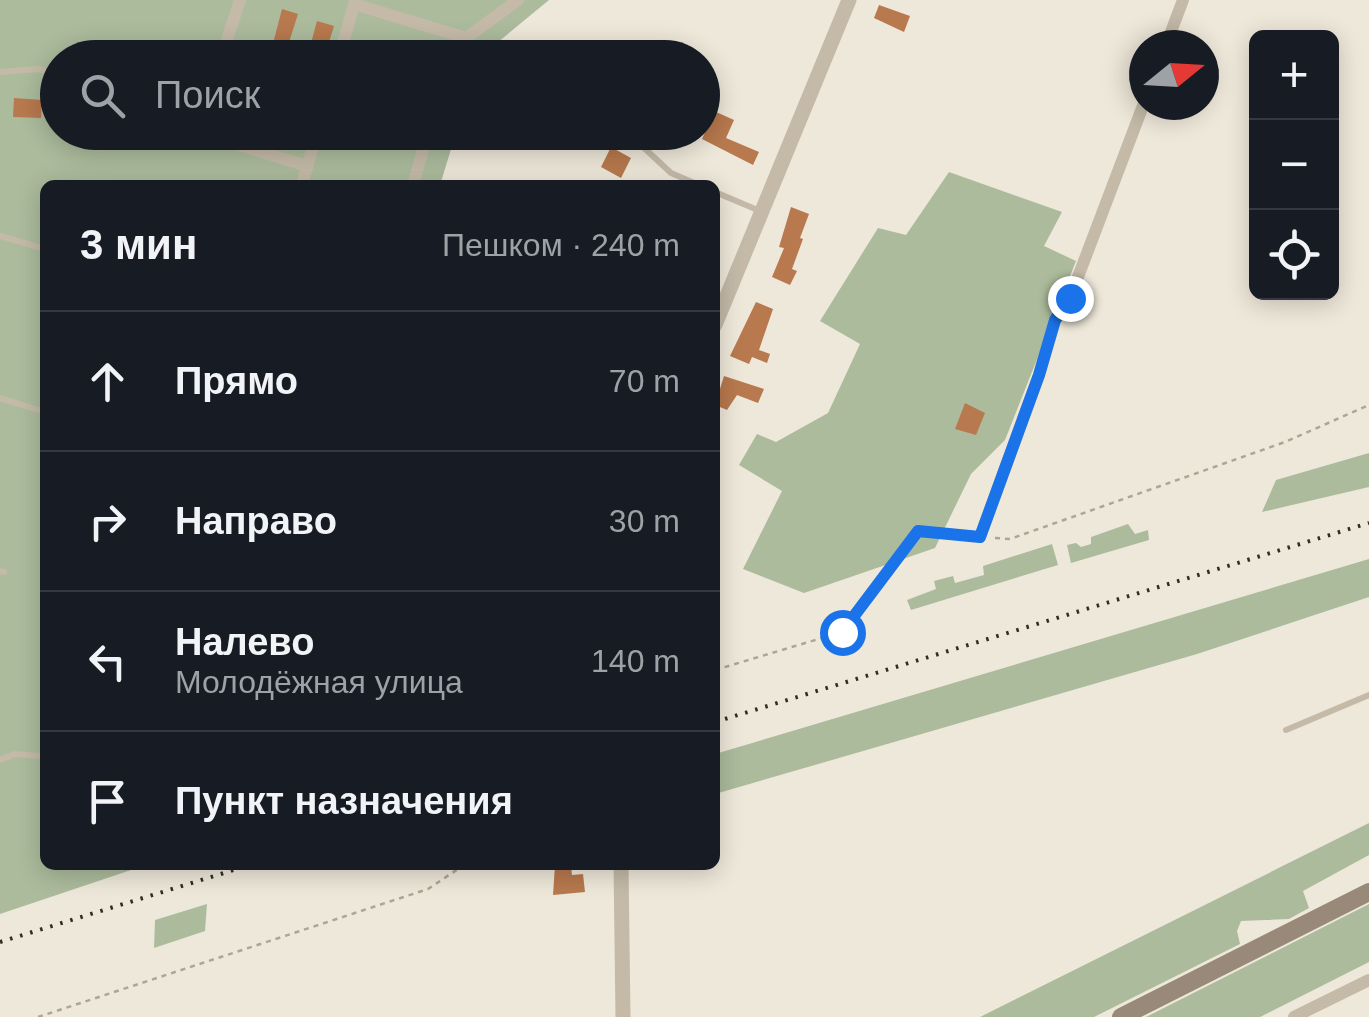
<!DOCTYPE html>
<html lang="ru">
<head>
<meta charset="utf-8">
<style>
  :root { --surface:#171b24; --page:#20242c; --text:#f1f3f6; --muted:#9ea1a6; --line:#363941 }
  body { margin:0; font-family:Helvetica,sans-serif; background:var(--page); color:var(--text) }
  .controls { position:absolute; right:30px; top:30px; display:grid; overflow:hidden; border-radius:15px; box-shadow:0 5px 25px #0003 }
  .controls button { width:90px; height:90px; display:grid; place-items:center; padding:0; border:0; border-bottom:2px solid var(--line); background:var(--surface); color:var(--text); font:50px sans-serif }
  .compass { position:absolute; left:1129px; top:30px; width:90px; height:90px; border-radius:50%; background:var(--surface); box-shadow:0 5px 25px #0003; rotate:72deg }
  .stop { position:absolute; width:30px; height:30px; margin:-22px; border:8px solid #1a73e8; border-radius:50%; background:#fff }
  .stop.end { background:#1a73e8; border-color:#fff; box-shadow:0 2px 10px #0008 }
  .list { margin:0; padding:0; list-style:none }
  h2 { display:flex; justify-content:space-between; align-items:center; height:130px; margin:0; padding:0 40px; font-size:42px }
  h2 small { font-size:32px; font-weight:400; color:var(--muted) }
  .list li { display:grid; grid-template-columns:65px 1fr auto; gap:30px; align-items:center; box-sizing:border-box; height:140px; padding:0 40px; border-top:2px solid var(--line) }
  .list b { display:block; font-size:38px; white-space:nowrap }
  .list p { margin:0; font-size:32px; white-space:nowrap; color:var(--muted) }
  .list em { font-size:32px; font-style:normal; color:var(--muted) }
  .icon { flex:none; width:55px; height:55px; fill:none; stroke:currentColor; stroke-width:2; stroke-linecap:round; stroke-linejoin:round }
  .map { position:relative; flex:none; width:1369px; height:1017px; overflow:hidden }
  .search { position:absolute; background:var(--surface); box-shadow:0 5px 25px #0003; left:40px; top:40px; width:680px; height:110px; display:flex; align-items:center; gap:25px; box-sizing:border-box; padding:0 35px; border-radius:55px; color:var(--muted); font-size:38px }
  .panel { position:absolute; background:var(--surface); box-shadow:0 5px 25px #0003; left:40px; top:180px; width:680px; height:690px; border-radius:15px }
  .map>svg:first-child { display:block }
  .green { fill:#acbb9c }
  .building { fill:#b8794e }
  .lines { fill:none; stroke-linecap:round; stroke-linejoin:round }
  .path { stroke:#b0a492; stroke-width:2.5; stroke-dasharray:5 5; stroke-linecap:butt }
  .service { stroke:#c5baa8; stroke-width:6 }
  .minor { stroke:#c5baa8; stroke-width:12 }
  .tertiary { stroke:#c5baa8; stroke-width:15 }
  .secondary { stroke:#988979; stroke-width:18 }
  .rail { stroke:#322c27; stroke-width:4; stroke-dasharray:2.5 8; stroke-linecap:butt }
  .route { stroke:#1a73e8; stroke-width:12 }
</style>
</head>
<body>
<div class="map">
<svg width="1369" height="1017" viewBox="0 0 1369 1017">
  <rect width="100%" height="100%" fill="#eee8da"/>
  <path class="green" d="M0 0H549L480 57 58 58V132L456 133 440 185H45V865H146L0 914Z
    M949 172 1062 212 1044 246 1076 261 1005 440 971 474 935 548 804 593 743 569 782 491 739 465 757 434 776 442 828 413 860 344 820 321 878 228 906 235Z
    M1369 453V487L1262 512 1276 480Z
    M1128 524 1135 534 1148 530 1149 540 1071 563 1067 545 1076 543 1081 547 1091 544V537Z
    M1052 544 1058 565 911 610 907 600 936 589 934 581 953 576 955 583 984 575 983 566Z
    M1369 559V597L1197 654 715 794V754Z
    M1369 823V855L1303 891 1309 908 1289 919 1241 921 1237 931 1240 944 1094 1017H980Z
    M207 904 205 931 154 948 155 920Z
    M1369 904V962L1260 1017H1146Z"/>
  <path class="building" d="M879 5 910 16 904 32 874 18Z
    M282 9 298 14 284 58H279L270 55Z
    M317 21 334 26 324 58H307Z
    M14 98 42 100 41 118 13 117Z
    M714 111 734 120 726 138 759 152 753 165 702 139Z
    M611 147 631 158 621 178 601 167Z
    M791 207 809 214 800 238 803 239 792 269 797 271 790 285 772 277 784 248 779 247Z
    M756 302 773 309 759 350 770 354 767 363 752 357 749 364 730 356Z
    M724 376 764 389 758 403 737 395 727 410 715 405Z
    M965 403 985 413 976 435 955 429Z
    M555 865H571L572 875 583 874 585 892 553 895Z"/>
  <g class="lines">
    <path class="path" d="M472 49 504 58
      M995 538 1010 539 1285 442 1369 405
      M715 670 842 632 918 531 967 536
      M38 1017 428 889 464 865"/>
    <path class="service" d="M0 72 39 69 58 74
      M627 132 671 173 699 185
      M715 192 760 211
      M0 236 45 249
      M0 398 45 412
      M0 571 4 572
      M1286 730 1369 695
      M0 760 15 754 39 756 45 752"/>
    <path class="minor" d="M1166 45 1183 0
      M221 58 240 0
      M339 58 354 4 466 38
      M454 58 466 38 518 0
      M197 132 307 166
      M302 185 317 132
      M413 185 428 132
      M980 537 1039 375 1055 320 1070 298 1144 103
      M1294 1017 1369 980"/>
    <path class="tertiary" d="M715 325 849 0
      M621 865 623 1017"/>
    <path class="secondary" d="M1121 1017 1369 892"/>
    <path class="rail" d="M715 722 1369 523
      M0 942 250 865"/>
  </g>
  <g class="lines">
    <path class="route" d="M842 632 918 531 980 537 1039 375 1055 320 1070 298"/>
  </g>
</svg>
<div class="controls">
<button>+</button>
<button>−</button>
<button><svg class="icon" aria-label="locate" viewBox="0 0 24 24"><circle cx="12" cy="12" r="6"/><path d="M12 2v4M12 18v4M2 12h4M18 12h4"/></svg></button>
</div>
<svg class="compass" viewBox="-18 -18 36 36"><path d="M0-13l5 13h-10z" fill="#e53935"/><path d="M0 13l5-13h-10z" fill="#9ea1a6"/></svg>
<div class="stop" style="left:842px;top:632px"></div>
<div class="stop end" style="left:1070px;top:298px"></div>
<div class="search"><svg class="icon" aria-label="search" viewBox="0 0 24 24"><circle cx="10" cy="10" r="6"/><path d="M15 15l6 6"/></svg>Поиск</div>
<section class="panel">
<h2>3 мин<small>Пешком · 240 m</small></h2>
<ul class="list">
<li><svg class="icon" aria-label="ahead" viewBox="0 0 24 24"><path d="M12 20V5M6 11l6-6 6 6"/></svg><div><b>Прямо</b></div><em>70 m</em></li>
<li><svg class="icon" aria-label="right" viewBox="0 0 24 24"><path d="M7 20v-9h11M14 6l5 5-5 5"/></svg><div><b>Направо</b></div><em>30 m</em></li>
<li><svg class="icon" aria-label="left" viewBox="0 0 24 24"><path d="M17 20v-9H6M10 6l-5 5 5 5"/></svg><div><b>Налево</b><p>Молодёжная улица</p></div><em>140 m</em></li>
<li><svg class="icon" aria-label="arrive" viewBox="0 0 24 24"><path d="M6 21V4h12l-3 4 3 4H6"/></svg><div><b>Пункт назначения</b></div></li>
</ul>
</section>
</div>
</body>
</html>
